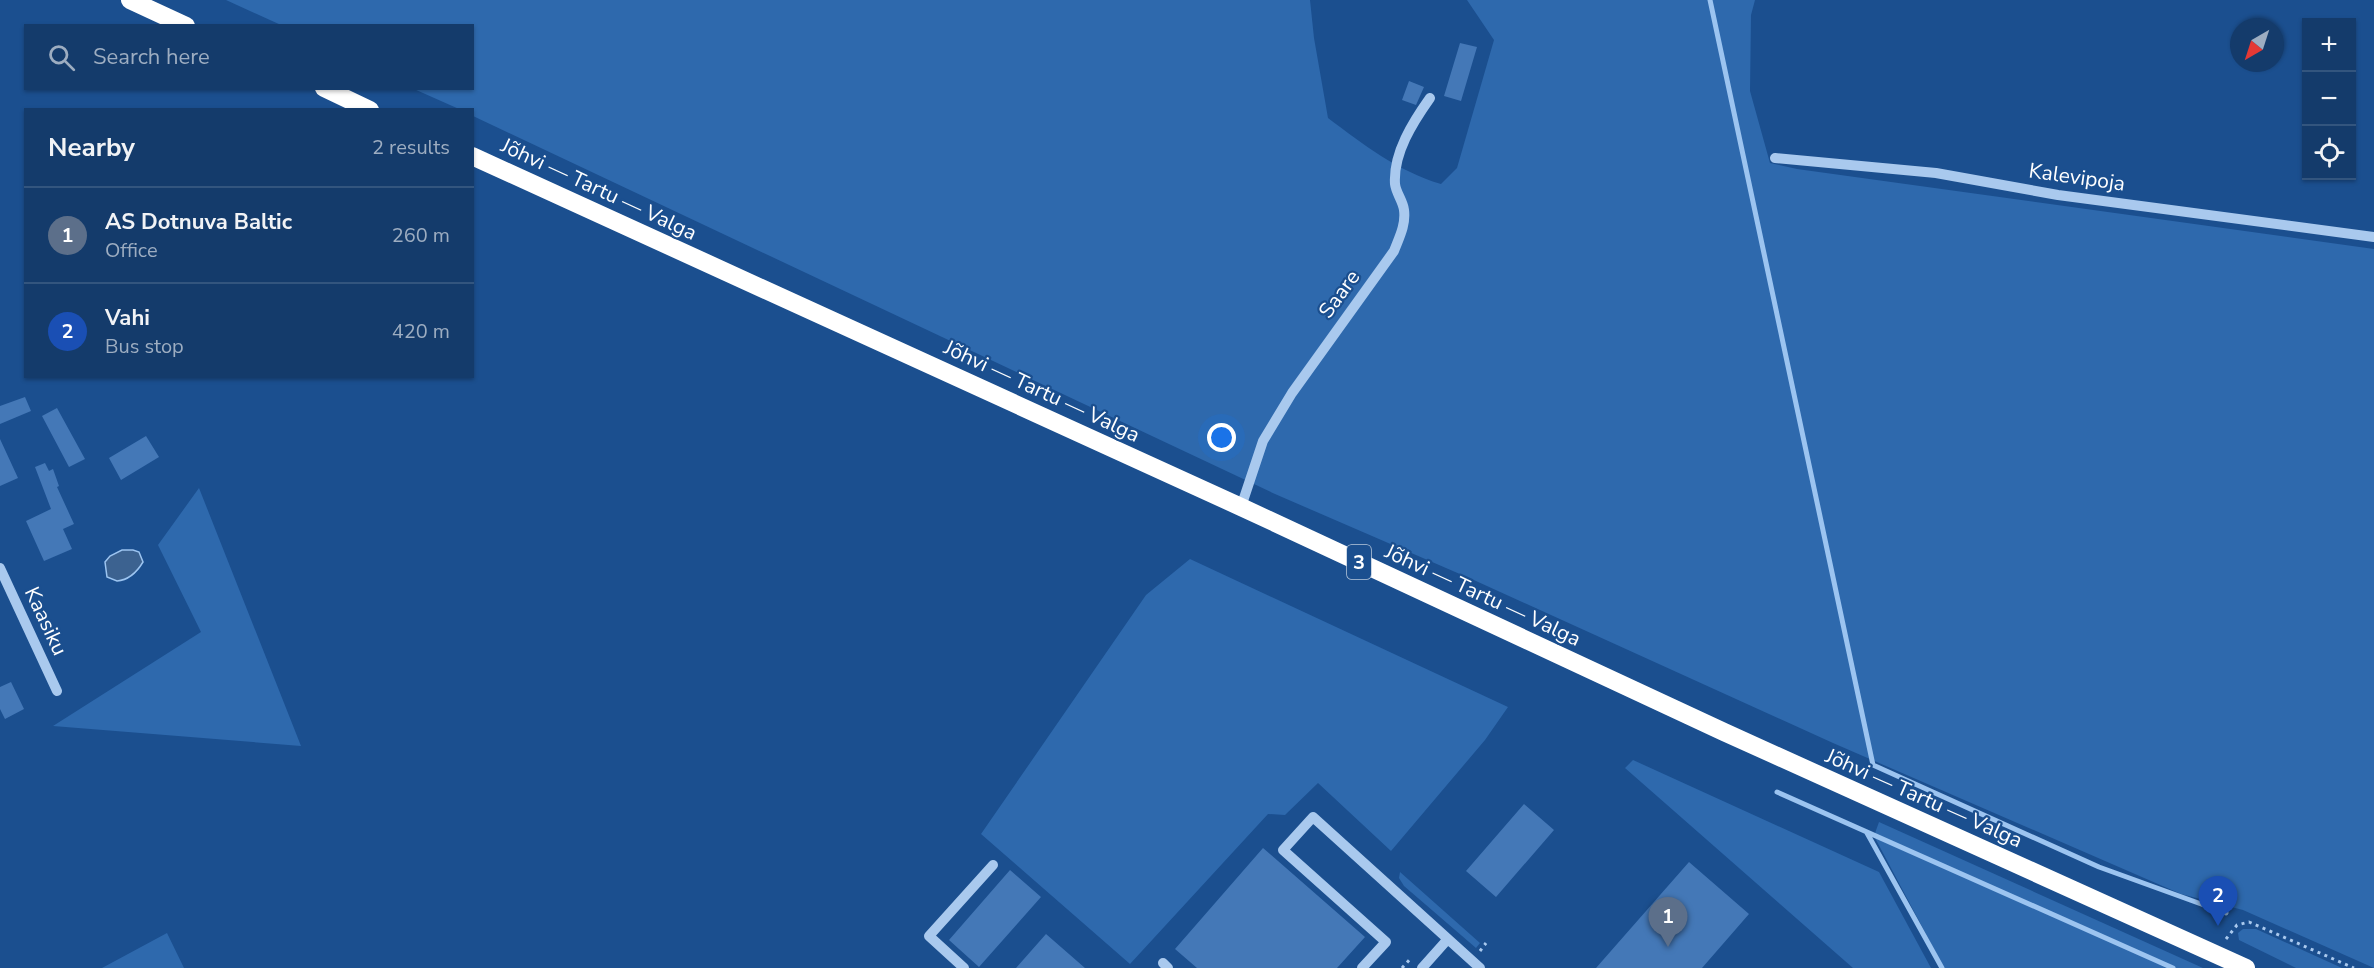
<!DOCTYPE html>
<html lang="en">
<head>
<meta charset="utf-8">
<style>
  :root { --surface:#143b6b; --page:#1d4271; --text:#f1f3f6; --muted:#9dadc1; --line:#33557e; --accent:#8abfa5 }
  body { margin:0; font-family:"Nunito Sans",sans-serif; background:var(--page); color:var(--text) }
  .controls { position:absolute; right:18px; top:18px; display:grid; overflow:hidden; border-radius:0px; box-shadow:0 2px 4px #0004 }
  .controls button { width:54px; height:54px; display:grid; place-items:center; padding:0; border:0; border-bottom:2px solid var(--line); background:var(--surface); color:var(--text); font:30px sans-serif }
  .compass { position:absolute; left:2230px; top:18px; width:54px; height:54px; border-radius:50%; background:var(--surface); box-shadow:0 2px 4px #0004; rotate:219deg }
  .you { position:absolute; left:1222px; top:438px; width:21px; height:21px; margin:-15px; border:4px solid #fff; border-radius:50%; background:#1a73e8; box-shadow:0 0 0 9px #1a73e833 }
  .badge { display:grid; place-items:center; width:39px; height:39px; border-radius:50%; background:var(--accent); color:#fff; font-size:20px; font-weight:700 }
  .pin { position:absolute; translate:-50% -50px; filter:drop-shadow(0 2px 3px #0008) }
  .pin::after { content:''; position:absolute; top:32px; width:21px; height:18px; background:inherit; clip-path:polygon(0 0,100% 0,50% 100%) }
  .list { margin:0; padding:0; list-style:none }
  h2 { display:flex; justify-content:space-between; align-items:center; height:78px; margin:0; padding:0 24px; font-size:26px }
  h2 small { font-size:20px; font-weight:400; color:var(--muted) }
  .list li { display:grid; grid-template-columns:39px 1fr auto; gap:18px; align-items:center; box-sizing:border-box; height:96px; padding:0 24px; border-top:2px solid var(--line) }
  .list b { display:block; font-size:22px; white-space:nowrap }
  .list p { margin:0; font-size:20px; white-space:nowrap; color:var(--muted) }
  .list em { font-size:20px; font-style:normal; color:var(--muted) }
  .icon { flex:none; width:33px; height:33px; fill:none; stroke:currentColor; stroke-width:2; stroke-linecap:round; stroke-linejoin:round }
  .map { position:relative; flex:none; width:2374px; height:968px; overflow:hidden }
  .search { position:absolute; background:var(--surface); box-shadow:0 2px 4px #0004; left:24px; top:24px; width:450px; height:66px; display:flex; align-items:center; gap:15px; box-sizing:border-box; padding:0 21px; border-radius:0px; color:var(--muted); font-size:22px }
  .panel { position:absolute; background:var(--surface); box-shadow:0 2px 4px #0004; left:24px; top:108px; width:450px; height:270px; border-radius:0px }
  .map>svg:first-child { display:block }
  .green { fill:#2e69ad }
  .water { fill:#3c6290; stroke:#9cc4f0; stroke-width:1.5 }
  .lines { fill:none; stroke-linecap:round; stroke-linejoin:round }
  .stream { stroke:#9cc4f0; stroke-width:5 }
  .building { fill:#4478b7 }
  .path { stroke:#a9c9ee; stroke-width:3; stroke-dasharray:3 4.5; stroke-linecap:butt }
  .minor { stroke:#a9c9ee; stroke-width:10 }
  .highway { stroke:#fff; stroke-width:18 }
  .labels { text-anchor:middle; stroke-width:4.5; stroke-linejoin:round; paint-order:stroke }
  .shield { fill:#1b4f8f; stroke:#bbcadd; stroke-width:1.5 }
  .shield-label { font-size:20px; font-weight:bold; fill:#fff }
  .street-label { font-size:21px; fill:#fff; stroke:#1b4f8f }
</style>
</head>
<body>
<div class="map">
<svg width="2374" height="968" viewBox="0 0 2374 968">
  <rect width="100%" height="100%" fill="#1b4f8f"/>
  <path class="green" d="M226 0H1310L1314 38 1328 118C1363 144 1397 171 1441 184L1457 168 1494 40 1467 0H1755L1751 15 1750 91 1770 163 1797 169 2374 249V968L2243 910 2181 894 1833 743 1476 581 1275 494 473 116 472 110 459 109 414 89 472 88V26L281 25Z
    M199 488 301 746 53 726 201 632 158 545Z
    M1190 559 1508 707 1485 740 1391 851 1318 783 1285 815 1268 814 1130 964 981 834 1146 595Z
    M1633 760 1879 872 1931 968H1853L1625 768Z
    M1879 822 2203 968H1944L1874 836Z
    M1400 872 1480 943 1476 948 1404 886 1399 878Z
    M2243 929H2256L2342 968H2296L2239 940 2238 933Z
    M167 933 184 968H102Z"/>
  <path class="water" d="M122 550H133L139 552 143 562C137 572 129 580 117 581L107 577 105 562 110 556Z"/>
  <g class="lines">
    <path class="stream" d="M1710 0 1873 765 2099 867 2226 913
      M1777 792 2173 968
      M1867 833 1942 968"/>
  </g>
  <path class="building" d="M1460 43 1477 47 1461 101 1444 96Z
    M1409 81 1424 87 1416 105 1402 100Z
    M25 397 31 411 0 424V406Z
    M57 408 85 459 69 467 42 416Z
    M146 436 159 457 121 480 109 458Z
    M0 439 18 478 0 486Z
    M45 463 49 471 53 469 59 486 57 487 74 524 63 529 72 549 44 561 26 521 51 509 35 467Z
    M11 682 24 709 5 719 0 709V687Z
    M1524 804 1554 830 1496 897 1466 871Z
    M1263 848 1365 937 1337 968H1197L1175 949Z
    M1689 862 1749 914 1702 968H1596Z
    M1010 870 1041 897 979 967 949 940Z
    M1046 934 1085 968H1016Z"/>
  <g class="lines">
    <path class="path" d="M2226 939 2237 925 2249 922 2354 968
      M1480 951 1486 943
      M1402 968 1411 958"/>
    <path class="minor" d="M1775 158 1936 173 2058 195 2374 237
      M1241 507 1263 441 1292 393 1394 251C1399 238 1406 225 1404 210 1403 201 1396 193 1395 184 1393 153 1413 122 1430 98
      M0 568 57 691
      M1163 963 1168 968
      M964 968 929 936 993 865
      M1362 968 1386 942 1283 850 1313 817 1480 968
      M1422 968 1447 940"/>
    <path class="highway" d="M130 0 186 26
      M324 88 370 110
      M472 156 1241 507 1724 732 2246 968"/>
  </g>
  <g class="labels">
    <rect class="shield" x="1347" y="545" width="24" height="34" rx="4.5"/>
    <g class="shield-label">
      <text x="1359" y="569">3</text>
    </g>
    <g class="street-label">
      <text transform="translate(2077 177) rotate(8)" y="7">Kalevipoja</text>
      <text transform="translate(599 189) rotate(25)" y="7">Jõhvi — Tartu — Valga</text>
      <text transform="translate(1339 294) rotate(-54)" y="7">Saare</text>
      <text transform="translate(1042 391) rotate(25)" y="7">Jõhvi — Tartu — Valga</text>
      <text transform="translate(1483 595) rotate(25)" y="7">Jõhvi — Tartu — Valga</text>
      <text transform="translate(46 621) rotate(65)" y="7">Kaasiku</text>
      <text transform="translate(1924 798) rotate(24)" y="7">Jõhvi — Tartu — Valga</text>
    </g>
  </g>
</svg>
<div class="controls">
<button>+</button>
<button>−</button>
<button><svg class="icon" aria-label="locate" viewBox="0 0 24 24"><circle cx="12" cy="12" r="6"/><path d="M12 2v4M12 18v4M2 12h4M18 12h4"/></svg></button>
</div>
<svg class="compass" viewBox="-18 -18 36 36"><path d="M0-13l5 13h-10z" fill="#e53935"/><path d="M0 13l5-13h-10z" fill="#9dadc1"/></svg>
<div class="you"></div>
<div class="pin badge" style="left:1668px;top:947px;background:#5c6f8a">1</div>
<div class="pin badge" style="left:2218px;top:926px;background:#1a4fb4">2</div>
<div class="search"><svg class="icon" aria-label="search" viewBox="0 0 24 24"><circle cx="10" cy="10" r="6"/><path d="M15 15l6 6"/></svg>Search here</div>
<section class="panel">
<h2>Nearby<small>2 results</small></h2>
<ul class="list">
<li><span class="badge" style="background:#5c6f8a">1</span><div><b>AS Dotnuva Baltic</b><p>Office</p></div><em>260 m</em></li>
<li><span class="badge" style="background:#1a4fb4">2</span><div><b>Vahi</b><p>Bus stop</p></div><em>420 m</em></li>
</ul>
</section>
</div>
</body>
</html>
